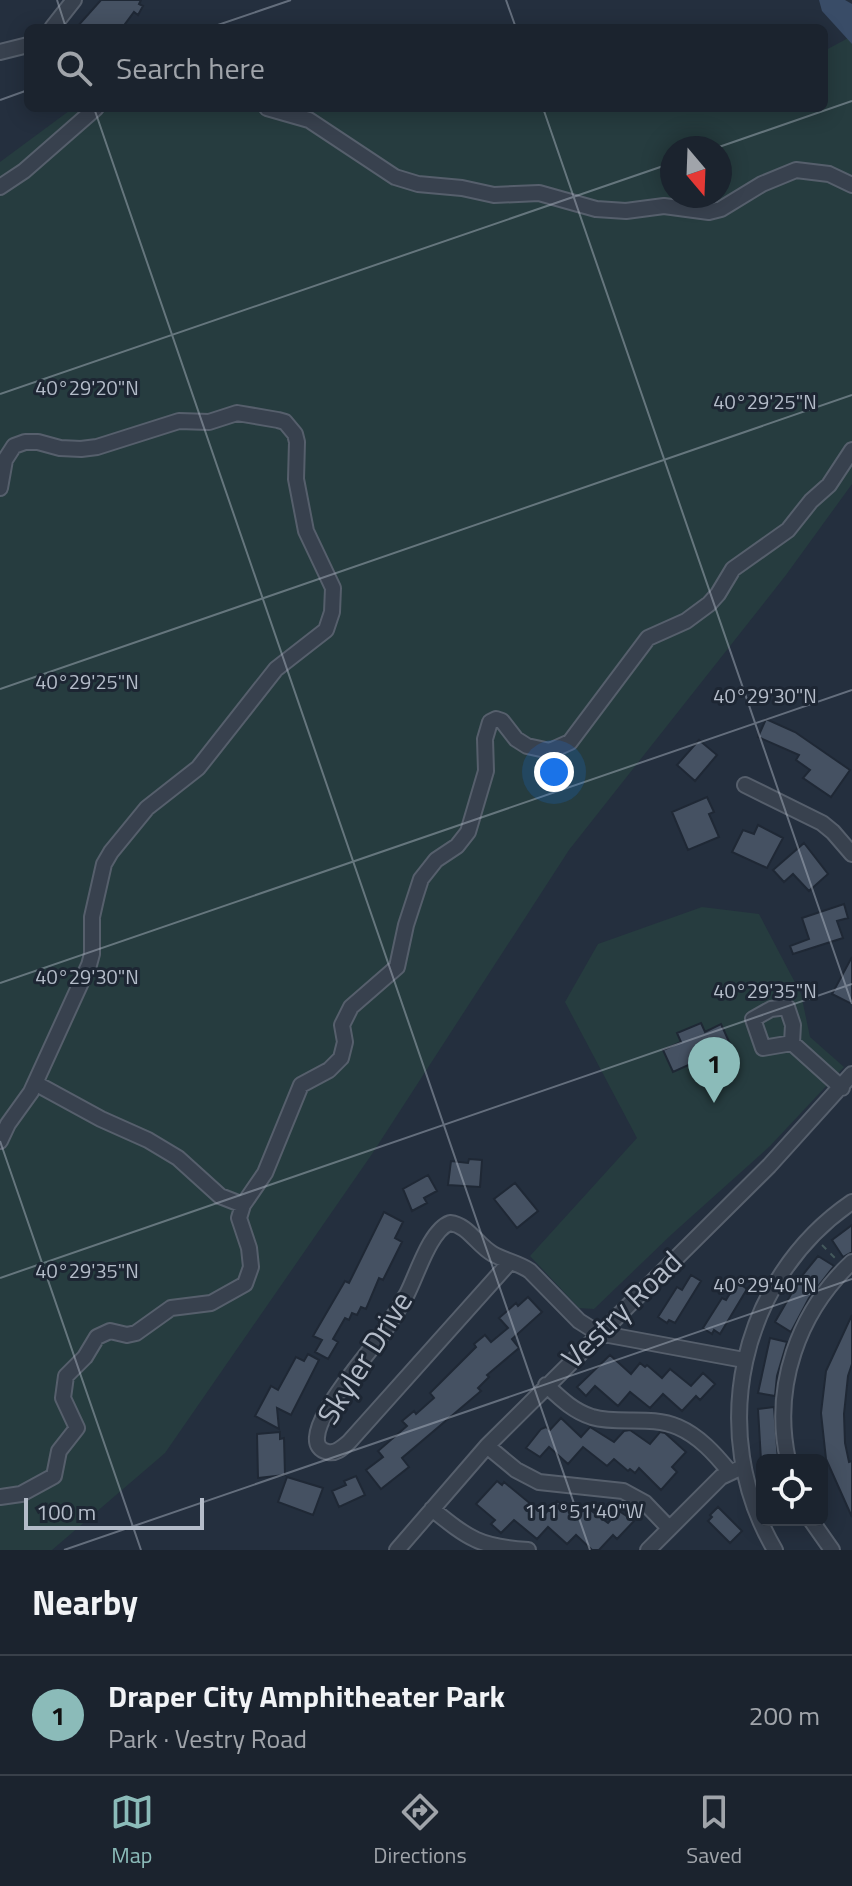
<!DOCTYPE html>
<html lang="en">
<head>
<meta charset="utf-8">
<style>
  :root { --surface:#1b232e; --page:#282f3a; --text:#f1f3f6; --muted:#a0a4aa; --line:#39404a; --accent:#8bbbb9 }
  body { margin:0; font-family:"Titillium Web",sans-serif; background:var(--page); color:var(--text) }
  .controls { position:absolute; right:24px; bottom:24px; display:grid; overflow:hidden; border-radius:12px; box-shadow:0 4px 20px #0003 }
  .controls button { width:72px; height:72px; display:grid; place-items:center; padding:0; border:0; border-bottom:2px solid var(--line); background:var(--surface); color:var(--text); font:40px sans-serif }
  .compass { position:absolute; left:660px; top:136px; width:72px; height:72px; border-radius:50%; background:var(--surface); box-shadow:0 4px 20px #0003; rotate:161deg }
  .scale { position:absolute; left:24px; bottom:20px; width:180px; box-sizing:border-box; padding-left:8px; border:4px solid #b4bcc9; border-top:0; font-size:22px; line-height:28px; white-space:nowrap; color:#b4bcc9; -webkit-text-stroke:6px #1d2633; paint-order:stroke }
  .you { position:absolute; left:554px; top:772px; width:28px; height:28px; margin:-20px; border:6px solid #fff; border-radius:50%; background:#1a73e8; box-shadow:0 0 0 12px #1a73e833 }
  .badge { display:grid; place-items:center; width:52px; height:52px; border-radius:50%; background:var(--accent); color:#111; font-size:26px; font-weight:700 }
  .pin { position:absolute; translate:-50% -66px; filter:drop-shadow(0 2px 4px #0008) }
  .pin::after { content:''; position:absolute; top:42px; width:28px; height:24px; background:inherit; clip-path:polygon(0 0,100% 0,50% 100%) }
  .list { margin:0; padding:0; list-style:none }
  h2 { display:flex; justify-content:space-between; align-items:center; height:104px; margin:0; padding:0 32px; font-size:34px }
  h2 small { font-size:26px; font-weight:400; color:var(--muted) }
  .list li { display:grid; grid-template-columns:52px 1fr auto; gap:24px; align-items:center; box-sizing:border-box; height:120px; padding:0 32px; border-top:2px solid var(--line) }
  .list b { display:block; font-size:30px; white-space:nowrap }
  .list p { margin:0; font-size:26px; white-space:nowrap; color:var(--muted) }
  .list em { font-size:26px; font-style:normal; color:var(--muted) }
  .icon { flex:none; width:44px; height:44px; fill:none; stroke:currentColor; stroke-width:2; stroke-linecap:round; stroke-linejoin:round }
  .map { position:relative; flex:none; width:852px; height:1550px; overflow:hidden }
  .search { position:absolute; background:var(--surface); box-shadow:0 4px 20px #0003; left:24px; right:24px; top:24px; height:88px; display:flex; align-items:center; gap:20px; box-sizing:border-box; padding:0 28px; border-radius:12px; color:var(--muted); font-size:30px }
  .sheet { height:224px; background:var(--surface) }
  nav { display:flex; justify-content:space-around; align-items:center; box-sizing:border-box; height:112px; border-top:2px solid var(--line); background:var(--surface); font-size:22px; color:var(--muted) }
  nav a { display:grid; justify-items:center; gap:4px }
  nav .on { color:var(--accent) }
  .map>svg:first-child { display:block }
  .green { fill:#263c3f; fill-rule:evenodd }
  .water { fill:#394c67 }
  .building { fill:#455162; stroke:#1f2835; stroke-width:2 }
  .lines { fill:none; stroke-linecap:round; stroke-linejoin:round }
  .minor-casing { stroke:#565f6c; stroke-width:18 }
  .path { stroke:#44595c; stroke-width:2; stroke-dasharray:6 6; stroke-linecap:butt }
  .minor { stroke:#38414e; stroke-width:14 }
  .ticks { fill:none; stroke:#b4bcc9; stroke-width:2; stroke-opacity:0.45 }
  .labels { text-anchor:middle; stroke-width:6; stroke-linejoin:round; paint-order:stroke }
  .street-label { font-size:30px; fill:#b4bcc9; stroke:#1d2633 }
  .ticks-label { font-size:20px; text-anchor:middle; fill:#b4bcc9; stroke:#1d2633; stroke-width:6; stroke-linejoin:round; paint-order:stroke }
</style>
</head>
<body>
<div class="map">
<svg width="852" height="1550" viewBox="0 0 852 1550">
  <rect width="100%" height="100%" fill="#242f3e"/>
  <path class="green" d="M852 36V484L786 575 569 850 372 1154 165 1453 52 1550H0V162L73 108H824V51ZM672 148H720V196H672Z
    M702 907 759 914 801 994 810 1037 844 1067 770 1146 672 1234 594 1309 579 1308 530 1256 637 1138 565 1002 598 944Z"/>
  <path class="water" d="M819 0H845L852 4V44L822 11Z"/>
  <path class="building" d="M101 0H141L139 4 143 6 138 15 134 12 122 28H76Z
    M766 719 795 732 850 770 831 797 803 778 810 770 796 760 799 755 758 737Z
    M699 740 717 755 695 781 677 765Z
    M707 797 714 812 709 814 719 837 688 850 672 812Z
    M758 825 783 838 767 868 732 852 743 830 754 834Z
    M804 843 828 874 809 891 793 874 784 882 773 870Z
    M844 904 848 918 837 921 843 938 793 954 790 946 809 939 802 918Z
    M852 957V1004L832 994Z
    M701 1023 705 1032 721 1024 731 1046 673 1072 663 1050 681 1042 677 1033Z
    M469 1159 482 1160 480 1187 448 1185 451 1161 468 1163Z
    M428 1175 437 1191 424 1198 427 1203 412 1211 403 1189Z
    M515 1183 538 1211 517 1228 494 1199Z
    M384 1212 403 1222 395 1238 402 1242 383 1280 379 1278 366 1309 361 1307 357 1315 352 1313 349 1320 345 1318 333 1339 338 1342 328 1359 315 1352 322 1340 313 1336 345 1281 349 1283Z
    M852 1225V1252L843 1257 832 1240Z
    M818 1256 834 1266 809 1298 791 1332 775 1322 801 1277Z
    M691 1275 701 1281 675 1323 669 1320 667 1323 658 1317 677 1287 682 1290Z
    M737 1282 747 1289 720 1334 714 1330 712 1334 703 1328 722 1298 726 1300Z
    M528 1297 542 1312 512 1339 519 1348 487 1375 489 1377 478 1388 481 1391 402 1458 409 1467 381 1489 366 1470 383 1457 378 1451 407 1426 402 1421 414 1411 416 1414 434 1398 430 1393 476 1347 474 1344 485 1335 491 1342 508 1328 499 1318 516 1303 518 1306Z
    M852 1315V1364L848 1376 844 1414 845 1443 849 1462 852 1461V1517L826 1459 821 1413 826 1371Z
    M770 1338 787 1342 777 1376 775 1396 758 1393Z
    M308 1354 319 1360 291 1415 277 1408 279 1429 255 1416 271 1386 278 1390 296 1357 304 1361Z
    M610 1355 631 1374 640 1363 645 1367 647 1365 662 1378 670 1369 691 1386 703 1373 715 1384 700 1400 696 1396 682 1411 663 1394 650 1408 630 1392 618 1406 595 1386 586 1396 577 1387Z
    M774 1407 778 1460H761L758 1409Z
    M561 1418 581 1437 590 1427 614 1442 624 1431 630 1430 650 1444 660 1432 665 1433 686 1452 672 1467 677 1472 661 1490 639 1468 635 1473 630 1469 628 1471 614 1459 607 1466 583 1447 568 1464 549 1447 540 1457 526 1448 541 1429 546 1427 550 1430Z
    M280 1432V1439L284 1438 285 1475 258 1478 257 1434Z
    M356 1476 365 1495 339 1507 332 1491 346 1485 344 1481Z
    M287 1477 323 1488 313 1515 278 1502Z
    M497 1481 502 1485 504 1482 544 1515 557 1501 578 1516 586 1507 608 1523 619 1511 634 1521 617 1539 613 1535 599 1550H592L576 1535 567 1544 548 1527 537 1539 514 1520 501 1533 491 1524 495 1520 476 1504Z
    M718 1507 742 1531 730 1543 708 1521 712 1517 710 1515Z"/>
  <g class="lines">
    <defs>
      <path id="minor" d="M52 28 74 0
        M0 52 28 45
        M267 108 309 120 395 177 418 184 462 188 494 195 539 193 596 209 626 211 664 206 709 212 721 209 762 184 796 170 829 174 852 185
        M0 187 24 171 96 108
        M0 488 5 460 14 446 25 442H38L60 448 81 449 97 447 179 421 209 422 237 413 278 420 285 422 295 434 297 442 296 479 306 531 333 588 332 612 326 630 276 669 198 768 147 808 111 852 104 864 92 917V954L89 965 31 1092 8 1124 0 1141
        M745 785 822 823 833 832 852 854
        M792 1043 793 1025 787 1007 771 1009 753 1019 763 1048 792 1043 842 1088
        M35 1083 101 1119 148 1140 178 1158 220 1196 243 1205
        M510 1262 349 1442C343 1447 336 1454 328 1452 288 1444 368 1354 377 1341 388 1326 398 1310 407 1294 417 1275 430 1230 450 1223 468 1225 477 1245 493 1254 505 1261 519 1263 530 1271L579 1321 598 1333 744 1360
        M546 1385C560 1398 573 1411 592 1417 620 1425 650 1415 678 1427 699 1436 715 1454 729 1471
        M487 1446 516 1470 539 1482 623 1491 645 1503 669 1528
        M788 1460C772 1387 798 1312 852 1262
        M0 1497 21 1494 54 1476 59 1451 77 1428 63 1398 66 1376 85 1357 97 1337 110 1331 127 1335 136 1333 171 1308 211 1303 245 1284 251 1267 249 1248 239 1218 243 1205 265 1173 301 1085 329 1070 341 1058 345 1042 342 1025 351 1007 397 967 406 925 421 879 436 860 457 846 468 832 486 771 485 739 490 722 496 719 502 721 516 739 527 746 550 751 570 742 648 638 686 621 709 604 718 594 733 569 788 530 811 501 829 485 852 450
        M432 1509C469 1539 480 1547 528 1550
        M811 1520 832 1550
        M397 1550 487 1446 769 1166 852 1074
        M648 1550 721 1477 738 1469
        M775 1550C706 1433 739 1279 852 1202"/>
    </defs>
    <use href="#minor" class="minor-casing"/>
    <path class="path" d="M822 1245 837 1260"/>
    <use href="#minor" class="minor"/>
  </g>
  <path class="ticks" d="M57 0 66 28M506 0 516 28M209 28 291 0M0 100 28 90M94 108 590 1550M543 108 852 1004M716 148 852 101M0 394 672 163M0 689 852 395M0 983 852 690M0 1141 141 1550M0 1278 852 984M64 1550 852 1279"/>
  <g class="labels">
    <g class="street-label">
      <text transform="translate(622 1310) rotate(-44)" y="10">Vestry Road</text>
      <text transform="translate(365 1358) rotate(-58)" y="10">Skyler Drive</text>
    </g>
  </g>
  <g class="ticks-label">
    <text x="87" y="395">40°29'20"N</text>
    <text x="765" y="409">40°29'25"N</text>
    <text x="87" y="689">40°29'25"N</text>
    <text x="765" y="703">40°29'30"N</text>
    <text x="87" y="984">40°29'30"N</text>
    <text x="765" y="998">40°29'35"N</text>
    <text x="87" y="1278">40°29'35"N</text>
    <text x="765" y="1292">40°29'40"N</text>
    <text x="584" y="1518">111°51'40"W</text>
  </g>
</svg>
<div class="controls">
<button><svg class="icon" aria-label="locate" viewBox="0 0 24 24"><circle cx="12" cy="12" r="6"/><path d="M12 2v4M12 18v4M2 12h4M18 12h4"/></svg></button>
</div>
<svg class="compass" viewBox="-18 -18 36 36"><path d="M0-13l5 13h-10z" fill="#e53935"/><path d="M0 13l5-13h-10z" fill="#a0a4aa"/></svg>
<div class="scale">100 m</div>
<div class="you"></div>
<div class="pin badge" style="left:714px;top:1103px">1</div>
<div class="search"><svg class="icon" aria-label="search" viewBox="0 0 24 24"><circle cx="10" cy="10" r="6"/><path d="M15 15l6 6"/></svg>Search here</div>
</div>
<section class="sheet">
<h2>Nearby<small></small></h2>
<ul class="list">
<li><span class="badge">1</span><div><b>Draper City Amphitheater Park</b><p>Park · Vestry Road</p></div><em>200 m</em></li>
</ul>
</section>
<nav>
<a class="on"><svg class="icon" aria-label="map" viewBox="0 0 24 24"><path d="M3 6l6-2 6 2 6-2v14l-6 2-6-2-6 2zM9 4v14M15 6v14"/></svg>Map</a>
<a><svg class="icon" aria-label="directions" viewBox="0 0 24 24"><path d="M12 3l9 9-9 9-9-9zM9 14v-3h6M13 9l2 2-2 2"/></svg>Directions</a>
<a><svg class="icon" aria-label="saved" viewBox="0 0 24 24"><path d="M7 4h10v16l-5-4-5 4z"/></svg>Saved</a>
</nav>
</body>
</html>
